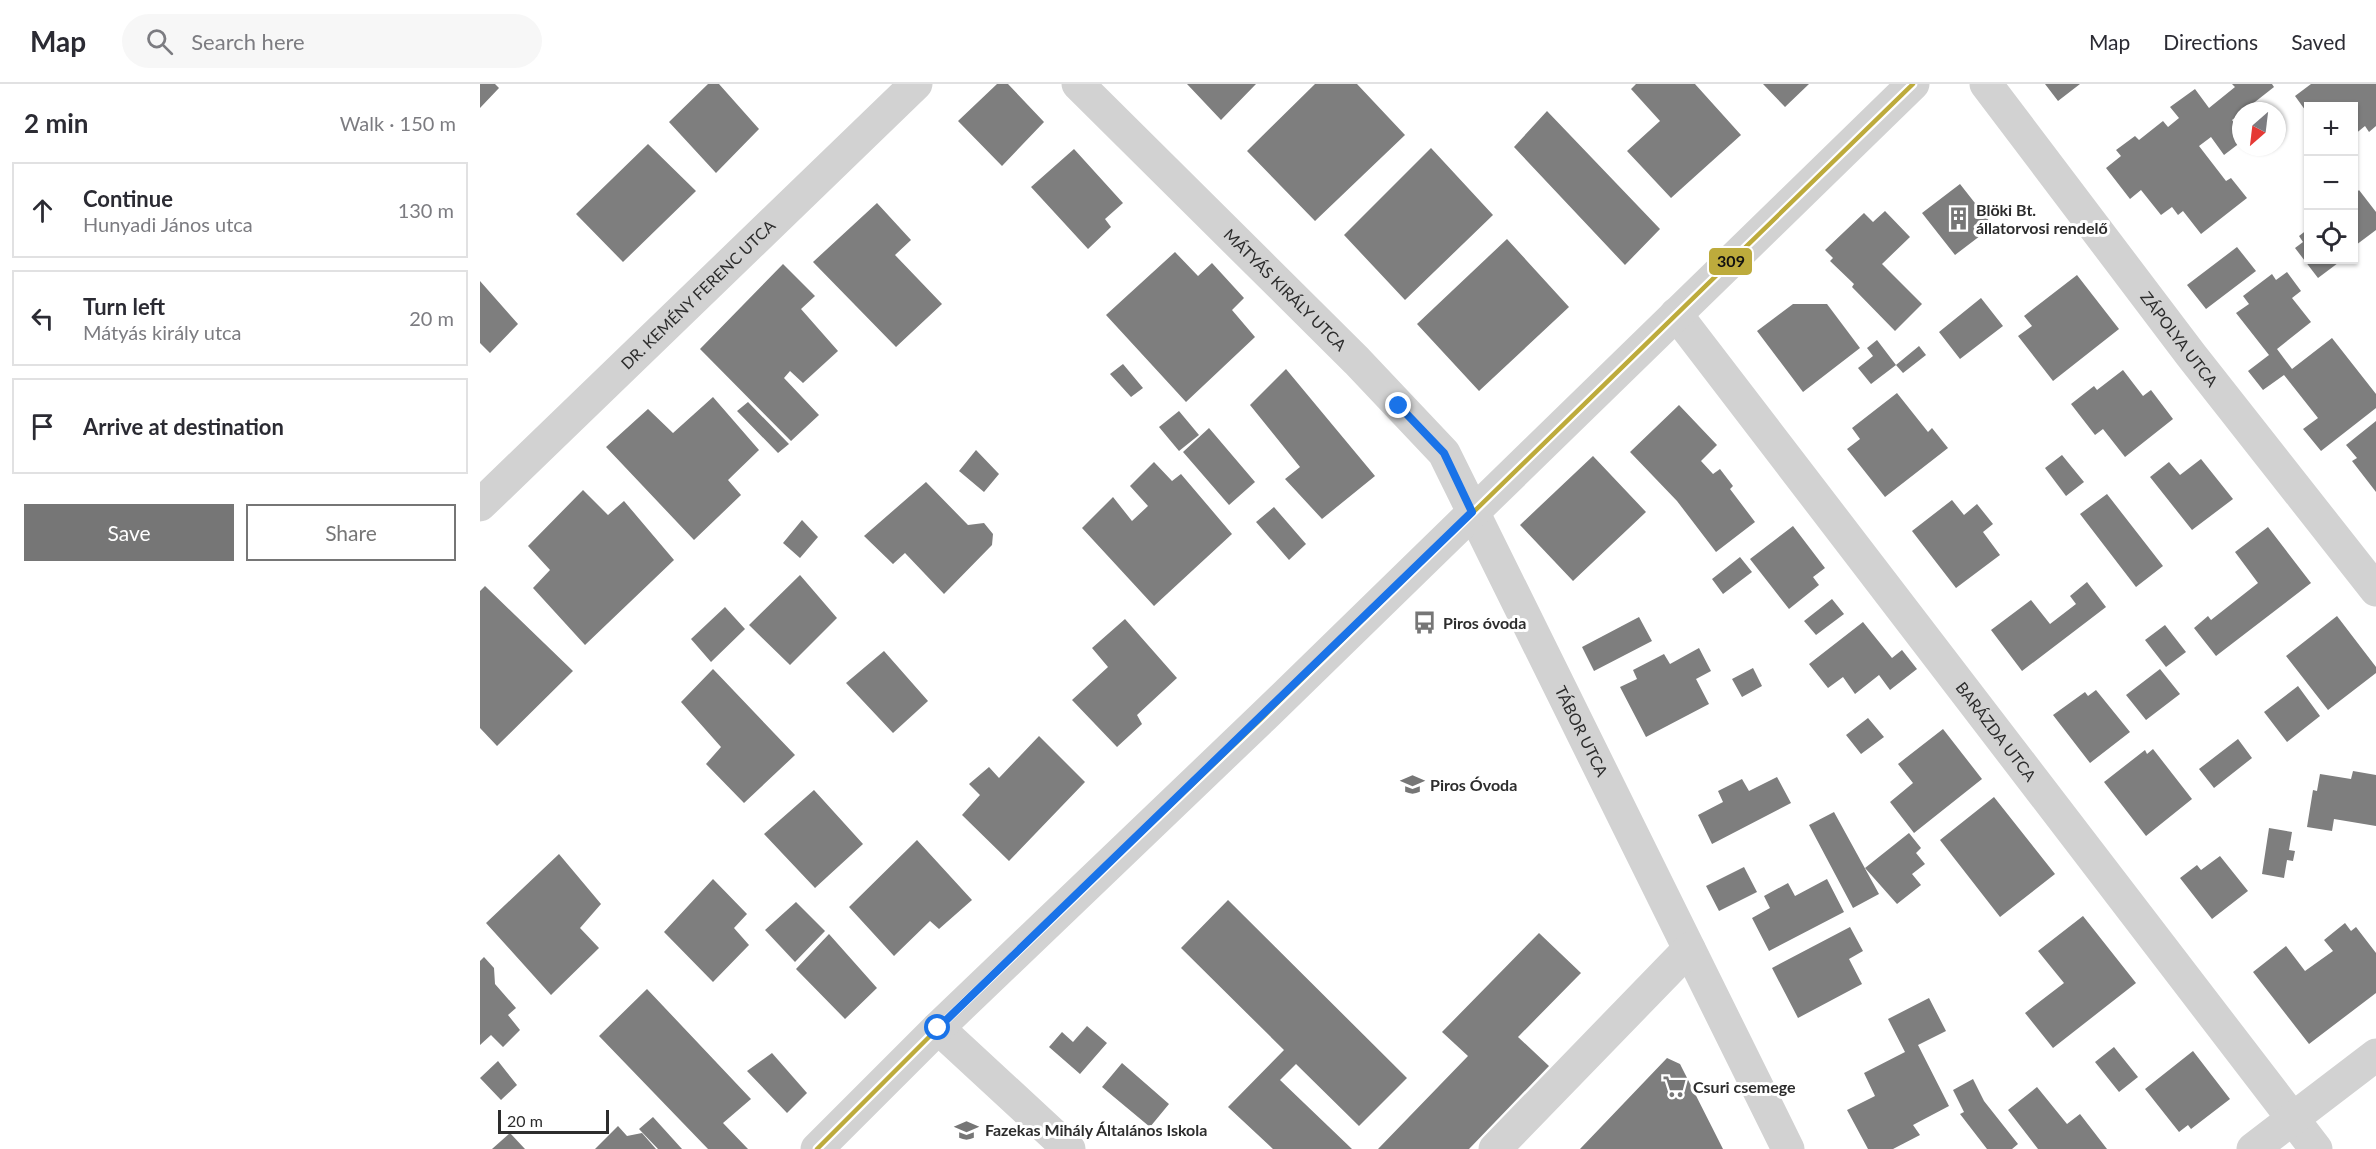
<!DOCTYPE html>
<html lang="en">
<head>
<meta charset="utf-8">
<style>
  :root { --surface:#fff; --page:#f7f7f7; --text:#2b2b33; --muted:#7c7c81; --line:#e1e1e2; --accent:#767676 }
  body { margin:0; font-family:Lato,sans-serif; background:var(--page); color:var(--text) }
  .controls { position:absolute; right:18px; top:18px; display:grid; overflow:hidden; border-radius:0px; box-shadow:0 2px 4px #0004 }
  .controls button { width:54px; height:54px; display:grid; place-items:center; padding:0; border:0; border-bottom:2px solid var(--line); background:var(--surface); color:var(--text); font:30px sans-serif }
  .compass { position:absolute; left:1752px; top:18px; width:54px; height:54px; border-radius:50%; background:var(--surface); box-shadow:0 2px 4px #0004; rotate:208deg }
  .scale { position:absolute; left:18px; bottom:15px; width:111px; box-sizing:border-box; padding-left:6px; border:3px solid #2d2d2d; border-top:0; font-size:16px; line-height:21px; white-space:nowrap; color:#2d2d2d; -webkit-text-stroke:4px #fff; paint-order:stroke }
  .stop { position:absolute; width:18px; height:18px; margin:-14px; border:4px solid #1a73e8; border-radius:50%; background:#fff }
  .stop.end { background:#1a73e8; border-color:#fff; box-shadow:0 2px 6px #0008 }
  .list { margin:0; padding:0; list-style:none }
  h2 { display:flex; justify-content:space-between; align-items:center; height:78px; margin:0; padding:0 24px; font-size:26px }
  h2 small { font-size:20px; font-weight:400; color:var(--muted) }
  .list li { display:grid; grid-template-columns:39px 1fr auto; gap:18px; align-items:center; box-sizing:border-box; height:96px; margin:0 12px 12px; padding:0 12px; border:2px solid var(--line); border-radius:0px }
  .list b { display:block; font-size:22px; white-space:nowrap }
  .list p { margin:0; font-size:20px; white-space:nowrap; color:var(--muted) }
  .list em { font-size:20px; font-style:normal; color:var(--muted) }
  .actions { display:flex; gap:12px; padding:18px 24px }
  .actions a { flex:1; padding:14px 0; border:2px solid var(--accent); border-radius:0px; text-align:center; font-size:21px; color:var(--accent) }
  .actions .main { background:var(--accent); color:#fff }
  .icon { flex:none; width:33px; height:33px; fill:none; stroke:currentColor; stroke-width:2; stroke-linecap:round; stroke-linejoin:round }
  .map { position:relative; flex:none; width:1896px; height:1065px; overflow:hidden }
  header { display:flex; align-items:center; gap:36px; box-sizing:border-box; height:84px; padding:0 30px; background:var(--surface); border-bottom:2px solid var(--line) }
  header strong { font-size:28px }
  nav { display:flex; gap:33px; margin-inline-start:auto; font-size:21px }
  .search { width:420px; height:54px; background:var(--page); display:flex; align-items:center; gap:15px; box-sizing:border-box; padding:0 21px; border-radius:33px; color:var(--muted); font-size:22px }
  main { display:flex }
  aside { flex:1; background:var(--surface) }
  .map>svg:first-child { display:block }
  .building { fill:#7e7e7e }
  .lines { fill:none; stroke-linecap:round; stroke-linejoin:round }
  .minor { stroke:#d2d2d2; stroke-width:33 }
  .bus-1-casing { stroke:#fff; stroke-width:9 }
  .bus-1 { stroke:#bdab3c; stroke-width:4.5 }
  .route { stroke:#1a73e8; stroke-width:8 }
  .labels { text-anchor:middle; stroke-width:6; stroke-linejoin:round; paint-order:stroke }
  .poi-label { font-size:16px; font-weight:bold; fill:#2d2d2d; stroke:#fff; text-anchor:start }
  .street-label { font-size:16px; fill:#2d2d2d; stroke:#fff }
  .line-badge { stroke:#fff; stroke-width:2 }
  .pale-badge-label { font-size:16px; text-anchor:middle; font-weight:bold; fill:#111 }
</style>
</head>
<body>
<header>
<strong>Map</strong>
<div class="search"><svg class="icon" aria-label="search" viewBox="0 0 24 24"><circle cx="10" cy="10" r="6"/><path d="M15 15l6 6"/></svg>Search here</div>
<nav><a>Map</a><a>Directions</a><a>Saved</a></nav>
</header>
<main>
<aside>
<h2>2 min<small>Walk · 150 m</small></h2>
<ul class="list">
<li><svg class="icon" aria-label="ahead" viewBox="0 0 24 24"><path d="M12 20V5M6 11l6-6 6 6"/></svg><div><b>Continue</b><p>Hunyadi János utca</p></div><em>130 m</em></li>
<li><svg class="icon" aria-label="left" viewBox="0 0 24 24"><path d="M17 20v-9H6M10 6l-5 5 5 5"/></svg><div><b>Turn left</b><p>Mátyás király utca</p></div><em>20 m</em></li>
<li><svg class="icon" aria-label="arrive" viewBox="0 0 24 24"><path d="M6 21V4h12l-3 4 3 4H6"/></svg><div><b>Arrive at destination</b></div></li>
</ul>
<div class="actions"><a class="main">Save</a><a>Share</a></div>
</aside>
<div class="map">
<svg width="1896" height="1065" viewBox="0 0 1896 1065">
  <rect width="100%" height="100%" fill="#fff"/>
  <path class="building" d="M0 0H15L19 4 0 24Z
    M228 0H239L279 45 236 89 189 38Z
    M517 0H528L564 38 522 82 478 37Z
    M707 0H776L741 36Z
    M835 0H877L925 51 835 137 767 67Z
    M1156 0H1215L1261 51 1191 114 1147 67 1180 37 1151 5Z
    M1283 0H1329L1305 23Z
    M1565 0H1600L1578 17Z
    M1752 0H1792L1794 3 1752 36 1761 48V58L1744 71 1731 53 1719 62 1746 97 1751 94 1767 114 1721 150 1703 127 1698 131 1692 123 1681 131 1661 106 1650 115 1626 84 1641 72 1636 66 1655 52 1659 56 1683 37 1688 43 1699 34 1690 23 1715 5 1729 24 1755 3Z
    M1831 0H1896V42L1889 48 1885 42 1874 51V22H1828V30L1815 12Z
    M1067 27 1180 145 1145 181 1034 63Z
    M168 60 216 107 143 178 96 130Z
    M951 64 1013 131 925 216 864 151Z
    M594 65 643 119 625 135 631 143 608 165 551 103Z
    M1480 100 1513 142 1475 171 1442 129Z
    M1879 106 1896 128V146L1876 161 1874 157V111Z
    M397 119 431 156 415 171 462 220 416 263 333 178Z
    M1405 127 1430 153 1402 180 1442 220 1415 247 1372 203 1374 200 1350 177 1353 174 1345 166 1384 129 1393 138Z
    M1828 145V176H1862L1838 194 1815 164 1823 158 1819 152Z
    M1027 155 1089 223 999 307 937 240Z
    M1757 163 1776 187 1726 225 1707 201Z
    M695 168 718 192 732 179 764 214 752 226 775 253 706 318 626 231Z
    M303 180 335 212 321 225 358 267 323 299 310 287 304 294 339 331 311 357 220 265Z
    M1807 188 1821 207 1812 214 1831 238 1797 265 1812 285 1852 254 1896 310V324L1841 367 1823 345 1838 334 1804 291 1783 306 1768 287 1789 271 1756 229 1769 220 1763 212 1792 190 1796 196Z
    M1597 191 1639 245 1573 297 1538 252 1552 242 1544 232Z
    M0 197 38 240 10 269 0 259Z
    M1501 214 1523 242 1480 275 1459 248Z
    M1313 220H1347L1380 264 1323 308 1277 247Z
    M1397 256 1416 281 1391 300 1378 284 1393 272 1387 264Z
    M1439 262 1446 271 1423 289 1416 281Z
    M643 280 663 304 651 313 630 290Z
    M806 285 895 392 842 435 805 395 820 383 770 321Z
    M1643 286 1663 312 1671 306 1693 335 1645 373 1623 345 1615 351 1591 320 1614 302 1617 306Z
    M1417 309 1448 348 1452 344 1468 364 1405 413 1367 365 1380 355 1372 344Z
    M233 313 279 366 248 396 261 411 214 456 126 363 168 325 193 349Z
    M268 318 309 360 298 369 257 327Z
    M1199 321 1237 361 1221 377 1233 390 1240 385 1253 402 1250 405 1275 438 1236 468 1197 417 1150 368Z
    M699 327 719 351 699 367 679 343Z
    M1896 337V408L1872 377 1877 374 1866 361Z
    M729 344 775 398 749 421 703 368Z
    M496 366 519 390 504 408 479 387Z
    M1582 371 1604 398 1586 412 1565 384Z
    M1113 372 1166 428 1093 497 1040 441Z
    M1721 375 1753 415 1712 446 1670 393 1689 378 1700 391Z
    M674 378 692 397 701 390 752 450 674 522 602 444 633 413 652 437 668 422 650 402Z
    M446 398 488 441 504 439 513 450 512 461 464 510 425 469 413 480 384 452Z
    M103 406 128 431 144 417 194 476 105 561 53 504 70 486 48 462Z
    M1627 410 1683 482 1656 503 1600 430Z
    M1472 416 1484 431 1497 420 1513 440 1503 448 1520 471 1476 504 1432 447Z
    M794 423 826 460 809 476 776 438Z
    M322 436 338 453 320 474 303 459Z
    M1313 442 1345 484 1333 493 1339 501 1309 525 1270 475Z
    M1788 443 1831 499 1736 572 1714 544 1728 532 1731 536 1778 499 1755 468Z
    M1260 473 1272 488 1243 510 1232 495Z
    M320 491 357 534 310 581 269 541Z
    M1607 498 1626 523 1542 587 1511 546 1551 516 1570 540 1596 520 1590 512Z
    M5 502 93 587 17 662 0 644V507Z
    M1352 515 1364 530 1336 551 1324 537Z
    M245 523 265 545 231 578 211 555Z
    M1857 532 1896 583V589L1848 626 1806 572Z
    M1159 533 1172 557 1114 587 1102 563Z
    M645 535 697 594 657 631 662 640 637 663 592 616 628 583 612 564Z
    M1383 538 1412 574 1422 566 1437 585 1410 606 1399 591 1375 610 1363 593 1348 604 1329 580Z
    M1685 541 1706 568 1686 583 1665 556Z
    M1219 564 1231 587 1216 595 1229 620 1166 653 1140 603 1157 595 1153 586 1184 570 1190 580Z
    M404 567 448 617 413 649 366 599Z
    M1273 584 1282 602 1262 613 1252 595Z
    M233 585 315 671 264 719 226 680 241 663 201 618Z
    M1680 585 1700 610 1666 636 1646 611Z
    M1818 602 1840 632 1807 658 1784 628Z
    M1616 606 1650 648 1610 679 1573 631 1605 608 1608 612Z
    M1388 634 1404 653 1381 670 1366 651Z
    M1463 645 1502 695 1434 749 1410 718 1433 699 1418 680Z
    M559 652 605 698 529 777 482 731 500 711 489 700 509 683 519 694Z
    M1758 655 1772 674 1734 704 1719 685Z
    M1673 665 1712 715 1666 752 1624 698 1665 666 1667 670Z
    M1873 687 1896 691V742L1854 735 1852 747 1827 743 1833 706 1837 707 1840 690 1871 695Z
    M1297 693 1311 719 1232 760 1218 731 1243 718 1238 707 1262 695 1269 707Z
    M334 706 383 760 335 804 284 750Z
    M1514 713 1575 790 1520 833 1460 756Z
    M1354 728 1399 810 1373 824 1329 741Z
    M1789 744 1812 748 1809 766 1815 767 1813 777 1807 776 1804 794 1782 790Z
    M1429 749 1441 764 1436 769 1445 780 1432 790 1441 801 1417 820 1385 784Z
    M437 756 492 816 459 845 450 837 414 872 369 823Z
    M79 770 121 820 100 844 119 864 71 911 6 839Z
    M1740 772 1768 807 1732 835 1700 794 1717 781 1721 786Z
    M1264 783 1277 808 1239 827 1226 802Z
    M233 795 267 830 254 844 269 861 233 898 184 848Z
    M1347 795 1364 828 1289 867 1272 834 1290 824 1284 812 1308 799 1315 812Z
    M748 816 927 994 879 1042 816 980 800 996 872 1065H793L748 1023 804 966 701 864Z
    M316 818 345 847 315 878 285 846Z
    M1603 832 1656 899 1573 964 1545 929 1584 899 1558 867Z
    M1865 839 1871 847 1876 843 1896 869V909L1829 960 1773 888 1806 862 1825 887 1853 867 1844 856Z
    M1370 843 1383 867 1369 875 1382 900 1318 934 1292 884Z
    M1059 849 1101 889 1038 953 1069 982 989 1065H898L988 972 962 948Z
    M349 850 397 904 365 935 316 885Z
    M4 873 14 884 15 900 36 924 28 931 40 946 23 963 11 951 0 961V877Z
    M167 905 271 1015 243 1039 268 1065H228L119 952Z
    M1449 914 1466 947 1438 961 1469 1022 1433 1041 1440 1051 1413 1065H1388L1367 1026 1395 1012 1384 989 1425 968 1408 935Z
    M607 942 627 959 600 990 569 963 582 948 593 958Z
    M1634 963 1658 993 1639 1008 1615 978Z
    M1713 967 1750 1015 1711 1045 1708 1041 1699 1048 1665 1005Z
    M292 969 327 1009 307 1029 267 987Z
    M1187 974 1200 980 1243 1065H1100Z
    M18 977 37 1001 21 1016 0 994Z
    M642 979 689 1020 670 1043 622 1003Z
    M1493 995 1504 1017 1538 1060 1532 1065H1507L1480 1030 1484 1028 1473 1006Z
    M1557 1003 1587 1040 1600 1030 1627 1065H1558L1528 1026Z
    M173 1033 202 1065H178L159 1045Z
    M138 1042 147 1052 162 1049 176 1065H115Z
    M30 1049 45 1065H12Z"/>
  <g class="lines">
    <g class="minor">
      <path id="s1" d="M598 0 877 277 964 369 1308 1065"/>
      <path id="s2" d="M1506 0 1711 271 1896 506"/>
      <path id="s3" d="M1196 230 1836 1065"/>
      <path id="s4" d="M0 421 436 0"/>
      <path d="M458 944 589 1065"/>
      <path d="M337 1065 458 944 784 632 1433 0"/>
      <path d="M1015 1065 1209 865"/>
      <path d="M1773 1065 1896 971"/>
    </g>
    <defs>
      <path id="bus-1" d="M337 1065 458 944 784 632 1433 0"/>
    </defs>
    <use href="#bus-1" class="bus-1-casing"/>
    <use href="#bus-1" class="bus-1"/>
  </g>
  <g class="lines">
    <path class="route" d="M458 944 992 428 964 369 919 322"/>
  </g>
  <defs>
    <symbol id="building-bare" viewBox="-9 -9 18 18"><path d="M-4-6H4V6H1V3H-1V6H-4ZM-2.5-4.3h1.7v1.8h-1.7ZM.8-4.3h1.7v1.8H.8ZM-2.5-1h1.7V.8h-1.7ZM.8-1h1.7V.8H.8Z" fill="#767676" stroke="#fff" stroke-width="2.5" paint-order="stroke"/></symbol>
    <symbol id="bus-bare" viewBox="-9 -9 18 18"><path d="M-5-6H5V4H4V6H2V4H-2V6H-4V4H-5ZM-3.5-4V0h7V-4ZM-3.5 1.2v1.5H-2V1.2ZM2 1.2v1.5H3.5V1.2Z" fill="#767676" stroke="#fff" stroke-width="2.5" paint-order="stroke"/></symbol>
    <symbol id="school-bare" viewBox="-9 -9 18 18"><path d="M0-5L7-2L0 1L-7-2ZM-4 1L0 2.5L4 1V4Q0 6-4 4Z" fill="#767676" stroke="#fff" stroke-width="2.5" paint-order="stroke"/></symbol>
    <symbol id="supermarket-bare" viewBox="-9 -9 18 18"><path d="M-6-5.5h2.5l.6 2H6L4.5 2H-2.5L-4.4-4H-6ZM-1.5 3.2a1.3 1.3 0 1 0 .1 0ZM3 3.2a1.3 1.3 0 1 0 .1 0Z" fill="#767676" stroke="#fff" stroke-width="2.5" paint-order="stroke"/></symbol>
  </defs>
  <g fill-rule="evenodd">
    <use href="#building-bare" x="1462" y="118" width="33" height="33"/>
    <use href="#bus-bare" x="928" y="522" width="33" height="33"/>
    <use href="#school-bare" x="916" y="684" width="33" height="33"/>
    <use href="#supermarket-bare" x="1178" y="986" width="33" height="33"/>
    <use href="#school-bare" x="470" y="1030" width="33" height="33"/>
  </g>
  <g class="labels">
    <g class="poi-label">
      <text x="1496" y="132">Blöki Bt.<tspan x="1496" dy="18">állatorvosi rendelő</tspan></text>
      <text x="963" y="545">Piros óvoda</text>
      <text x="950" y="707">Piros Óvoda</text>
      <text x="1213" y="1009">Csuri csemege</text>
      <text x="505" y="1052">Fazekas Mihály Általános Iskola</text>
    </g>
    <g class="street-label">
      <text dy="6" stroke="none"><textPath href="#s1" startOffset="292">MÁTYÁS KIRÁLY UTCA</textPath></text>
      <text dy="6" stroke="none"><textPath href="#s4" startOffset="303">DR. KEMÉNY FERENC UTCA</textPath></text>
      <text dy="6" stroke="none"><textPath href="#s2" startOffset="320">ZÁPOLYA UTCA</textPath></text>
      <text dy="6" stroke="none"><textPath href="#s1" startOffset="830">TÁBOR UTCA</textPath></text>
      <text dy="6" stroke="none"><textPath href="#s3" startOffset="526">BARÁZDA UTCA</textPath></text>
    </g>
  </g>
  <rect class="line-badge" x="1228" y="163" width="45" height="29" rx="6" fill="#bdab3c"/>
  <g class="pale-badge-label">
    <text x="1251" y="183">309</text>
  </g>
</svg>
<div class="controls">
<button>+</button>
<button>−</button>
<button><svg class="icon" aria-label="locate" viewBox="0 0 24 24"><circle cx="12" cy="12" r="6"/><path d="M12 2v4M12 18v4M2 12h4M18 12h4"/></svg></button>
</div>
<svg class="compass" viewBox="-18 -18 36 36"><path d="M0-13l5 13h-10z" fill="#e53935"/><path d="M0 13l5-13h-10z" fill="#7c7c81"/></svg>
<div class="scale">20 m</div>
<div class="stop" style="left:458px;top:944px"></div>
<div class="stop end" style="left:919px;top:322px"></div>
</div>
</main>
</body>
</html>
